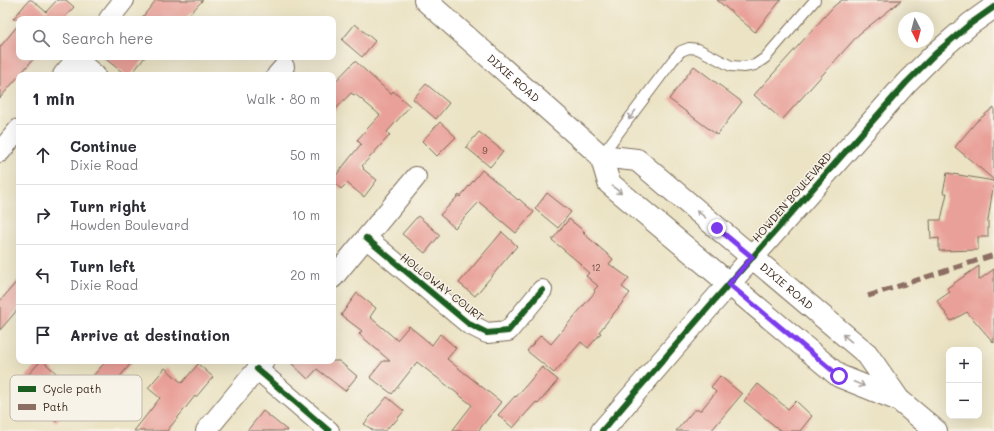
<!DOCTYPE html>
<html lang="en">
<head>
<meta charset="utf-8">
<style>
  :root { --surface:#fff; --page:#f2f2f3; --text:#2b2b33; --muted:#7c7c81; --line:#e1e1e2 }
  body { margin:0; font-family:Mali,sans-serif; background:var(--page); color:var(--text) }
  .controls { position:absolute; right:12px; bottom:12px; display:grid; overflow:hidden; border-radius:8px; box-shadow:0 4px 16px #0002 }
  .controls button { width:36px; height:36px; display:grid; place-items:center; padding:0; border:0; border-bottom:1px solid var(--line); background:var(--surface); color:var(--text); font:20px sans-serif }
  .compass { position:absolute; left:898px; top:12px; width:36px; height:36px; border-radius:50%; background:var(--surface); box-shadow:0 4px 16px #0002; rotate:174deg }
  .stop { position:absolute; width:12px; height:12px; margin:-9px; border:3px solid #7c3aed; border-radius:50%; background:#fff }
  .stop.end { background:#7c3aed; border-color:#fff; box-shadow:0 1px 4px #0008 }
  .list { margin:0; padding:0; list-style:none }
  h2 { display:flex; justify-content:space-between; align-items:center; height:52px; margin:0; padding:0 16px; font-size:17px }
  h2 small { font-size:13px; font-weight:400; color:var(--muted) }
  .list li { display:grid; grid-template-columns:26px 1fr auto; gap:12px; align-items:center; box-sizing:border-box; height:60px; padding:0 16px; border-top:1px solid var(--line) }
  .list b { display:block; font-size:15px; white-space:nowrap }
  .list p { margin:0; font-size:13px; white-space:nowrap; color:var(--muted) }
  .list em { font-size:13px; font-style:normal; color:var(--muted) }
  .icon { flex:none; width:22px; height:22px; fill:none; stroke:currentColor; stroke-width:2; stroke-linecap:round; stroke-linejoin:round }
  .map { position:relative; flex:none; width:994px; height:431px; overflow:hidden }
  .search { position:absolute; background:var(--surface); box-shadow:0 4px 16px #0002; left:16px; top:16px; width:320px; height:44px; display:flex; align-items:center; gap:10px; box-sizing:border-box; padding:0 14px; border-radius:8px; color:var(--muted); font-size:15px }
  .panel { position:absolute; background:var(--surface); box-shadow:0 4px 16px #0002; left:16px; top:72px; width:320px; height:292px; border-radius:8px }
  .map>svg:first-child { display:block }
  .building { fill:#e9a099 }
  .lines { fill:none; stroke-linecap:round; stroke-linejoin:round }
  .lane-casing { stroke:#796b58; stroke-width:12 }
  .street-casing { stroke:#796b58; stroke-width:22 }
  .secondary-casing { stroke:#796b58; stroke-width:24 }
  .lane { stroke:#fff; stroke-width:10 }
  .street { stroke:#fff; stroke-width:20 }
  .secondary { stroke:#fff; stroke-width:22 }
  .quiet { stroke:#8d6e63; stroke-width:5; stroke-dasharray:10 5; stroke-linecap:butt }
  .cycleway-casing { stroke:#f7f3e8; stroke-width:8 }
  .cycleway { stroke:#1b5e20; stroke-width:6 }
  .oneway { stroke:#a79f9a }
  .route { stroke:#7c3aed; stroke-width:5 }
  .labels { text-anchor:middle; stroke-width:3; stroke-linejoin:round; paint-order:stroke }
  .number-label { font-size:9px; fill:#66483d }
  .street-label { font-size:11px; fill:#3b2a1e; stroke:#f7f3e8 }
  .key { fill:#f7f3e8; stroke:#bfb7ab; stroke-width:1 }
  .key-label { font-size:11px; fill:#3b2a1e }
</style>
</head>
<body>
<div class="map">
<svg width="994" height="431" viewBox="0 0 994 431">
  <rect width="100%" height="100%" fill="#f7f3e8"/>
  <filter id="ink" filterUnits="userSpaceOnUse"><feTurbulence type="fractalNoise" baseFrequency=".025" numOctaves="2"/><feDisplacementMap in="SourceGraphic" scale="8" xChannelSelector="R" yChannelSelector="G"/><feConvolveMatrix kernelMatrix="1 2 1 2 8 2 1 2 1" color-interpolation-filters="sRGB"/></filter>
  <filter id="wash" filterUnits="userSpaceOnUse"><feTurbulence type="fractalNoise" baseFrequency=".012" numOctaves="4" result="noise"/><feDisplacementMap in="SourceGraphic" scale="16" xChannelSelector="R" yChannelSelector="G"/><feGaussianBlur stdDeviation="0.9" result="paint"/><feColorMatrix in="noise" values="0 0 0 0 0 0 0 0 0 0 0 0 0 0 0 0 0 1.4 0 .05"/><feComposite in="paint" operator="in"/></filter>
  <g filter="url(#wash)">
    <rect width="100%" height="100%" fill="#ebe3c4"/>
    <g id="blocks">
      <path class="building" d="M29 0H32L46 12 57 0H66L74 7 63 19H13Z
        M156 0H203L185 19H141Z
        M717 0H781L755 32Z
        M842 0H902L859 34 782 120 754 95 834 6Z
        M19 24V57H35L0 98V47Z
        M355 24 375 41 362 57 342 40Z
        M103 57H145L131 75H126Z
        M355 61 391 94 393 91 410 106 387 132 390 135 362 166 364 168 363 169 377 180 364 197 347 183 341 189 333 181V179L361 144 357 140 380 115 355 94 354 95 351 93 333 112V84Z
        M694 66 742 102 717 135 669 99Z
        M426 84 449 103 436 119 413 99Z
        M994 107V180L955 147 976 122Z
        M440 122 456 137 437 156 422 141Z
        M479 132 503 151 490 167 466 147Z
        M482 170 518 200 519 199 534 212 516 233 479 202 455 228 440 215 459 195 460 197Z
        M947 173 994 181 988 220V237H978V250L939 251V238L931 239 930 220H941L947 193H943Z
        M547 193 571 212 558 228 535 209Z
        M418 216 440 235 425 253 402 234Z
        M569 219 585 232 583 233 613 259 609 264 629 278 622 287 630 293 599 332 601 333 588 348 581 342 554 373 527 351 541 335 551 344 595 292 594 290 598 286 586 276 589 273 581 266 582 265 552 240Z
        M502 232 517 246 475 296 459 283Z
        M979 266V280L994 269V343L967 312 951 321 937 301 950 292 947 288Z
        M19 279V308L0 330V301Z
        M357 293 376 308 370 317 397 340 409 326 432 345 440 334 456 348 447 359 501 402 478 431H452L472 405 417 362 392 394 370 377 383 361H390L359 334 362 331 341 315Z
        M41 361H43L57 374 40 392 25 378Z
        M106 361H133L83 420 68 408 94 377 93 376Z
        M289 361H339L357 376 345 391 317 369 308 379Z
        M198 364 213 377 196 397 195 396 167 431H134L160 398 148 388 165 368 182 383Z
        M542 367 558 380 538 404 536 402 513 428 498 415 515 396 516 397Z
        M720 376 742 394 711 431H676L694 410H701L716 392 711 387Z
        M758 384 788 409 796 401 812 416 800 431H781L744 401Z
        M45 387 69 407 56 422 33 403Z
        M387 397 404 411 393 424 392 423 385 431H374L364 424Z
        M263 411 288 431H247Z"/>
    </g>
  </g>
  <g filter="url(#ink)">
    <use href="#blocks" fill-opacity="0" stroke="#796b58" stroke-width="1"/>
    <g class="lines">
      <defs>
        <path id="lane" d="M601 156 673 60 681 51 689 48 698 49 731 66 744 67 755 65 765 58 815 0"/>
        <path id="street" d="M109 19 124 0
          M76 59 95 75
          M63 75 78 57
          M277 75 284 67
          M0 152 19 129
          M366 238 469 324 487 333 508 331 542 290
          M333 278 416 177
          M257 369 329 431
          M206 431 264 361"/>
        <g id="secondary">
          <path id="s1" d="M425 0 601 156 609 183 839 376 899 400"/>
          <path id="s2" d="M601 156 637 160 867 354 899 400 936 431"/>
          <path d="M602 431 713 302 906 83 935 54 970 24 994 7"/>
        </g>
      </defs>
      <use href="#lane" class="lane-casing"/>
      <use href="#street" class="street-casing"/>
      <use href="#secondary" class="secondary-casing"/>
      <use href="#lane" class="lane"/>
      <use href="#street" class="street"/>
      <use href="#secondary" class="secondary"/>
      <path class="quiet" d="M868 296 994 255"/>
      <defs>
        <path id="cycleway" d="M366 238 469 324 487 333 508 331 542 290
          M257 369 329 431
          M602 431 713 302 906 83 935 54 970 24 994 7"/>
      </defs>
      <use href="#cycleway" class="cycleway-casing"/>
      <use href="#cycleway" class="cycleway"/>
    </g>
    <defs><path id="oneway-shaft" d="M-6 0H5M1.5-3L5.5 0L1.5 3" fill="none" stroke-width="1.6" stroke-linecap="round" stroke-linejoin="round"/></defs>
    <g class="oneway">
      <use href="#oneway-shaft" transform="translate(632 115) rotate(127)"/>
      <use href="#oneway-shaft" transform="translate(617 190) rotate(40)"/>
      <use href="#oneway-shaft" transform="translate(701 214) rotate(-140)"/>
      <use href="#oneway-shaft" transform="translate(847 338) rotate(-140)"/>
      <use href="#oneway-shaft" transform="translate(859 384) rotate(22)"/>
    </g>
  </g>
  <g class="lines" filter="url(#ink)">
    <path class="route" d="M717 228 752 257 729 284 839 376"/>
  </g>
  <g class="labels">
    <g class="number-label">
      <text x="485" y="154">9</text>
      <text x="596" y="271">12</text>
    </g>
    <g class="street-label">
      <text dy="4" stroke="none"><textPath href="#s1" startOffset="118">DIXIE ROAD</textPath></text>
      <text transform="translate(792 197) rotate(-49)" y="4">HOWDEN BOULEVARD</text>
      <text transform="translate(442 287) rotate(38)" y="4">HOLLOWAY COURT</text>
      <text dy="4" stroke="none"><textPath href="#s2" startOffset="232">DIXIE ROAD</textPath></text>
    </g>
  </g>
  <rect x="10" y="375" width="132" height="46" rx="6" class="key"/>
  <rect x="18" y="386" width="18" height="6" fill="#1b5e20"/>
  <rect x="18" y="404" width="18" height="6" fill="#8d6e63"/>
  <g class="key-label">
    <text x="43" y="393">Cycle path</text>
    <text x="43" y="411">Path</text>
  </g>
</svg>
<div class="controls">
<button>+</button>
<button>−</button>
</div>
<svg class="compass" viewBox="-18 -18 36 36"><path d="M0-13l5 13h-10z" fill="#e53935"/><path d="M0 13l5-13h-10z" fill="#7c7c81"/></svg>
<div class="stop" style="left:839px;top:376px"></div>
<div class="stop end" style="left:717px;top:228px"></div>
<div class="search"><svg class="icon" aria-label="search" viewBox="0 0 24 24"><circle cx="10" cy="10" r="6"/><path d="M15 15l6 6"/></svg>Search here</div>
<section class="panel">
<h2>1 min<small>Walk · 80 m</small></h2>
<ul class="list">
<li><svg class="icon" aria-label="ahead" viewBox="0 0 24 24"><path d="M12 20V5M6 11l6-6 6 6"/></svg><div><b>Continue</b><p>Dixie Road</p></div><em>50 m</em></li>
<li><svg class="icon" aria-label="right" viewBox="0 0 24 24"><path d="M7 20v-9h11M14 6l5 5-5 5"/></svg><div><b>Turn right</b><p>Howden Boulevard</p></div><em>10 m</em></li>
<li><svg class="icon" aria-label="left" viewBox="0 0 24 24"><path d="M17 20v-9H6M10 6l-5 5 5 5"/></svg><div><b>Turn left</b><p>Dixie Road</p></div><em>20 m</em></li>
<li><svg class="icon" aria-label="arrive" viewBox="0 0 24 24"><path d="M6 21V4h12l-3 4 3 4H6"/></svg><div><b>Arrive at destination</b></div></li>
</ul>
</section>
</div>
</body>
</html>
